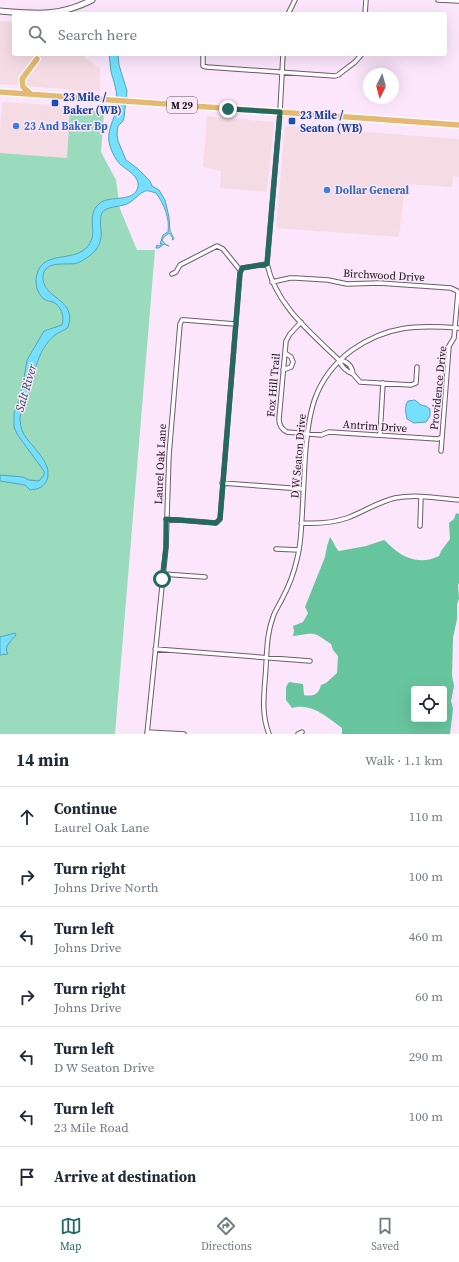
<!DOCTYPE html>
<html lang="en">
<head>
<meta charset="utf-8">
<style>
  :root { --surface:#fff; --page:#f6f6f7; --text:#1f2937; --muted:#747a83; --line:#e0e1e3; --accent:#226a60 }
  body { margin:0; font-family:"Source Serif 4",serif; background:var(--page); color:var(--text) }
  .controls { position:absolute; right:12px; bottom:12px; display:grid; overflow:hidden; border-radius:4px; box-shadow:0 4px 16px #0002 }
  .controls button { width:36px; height:36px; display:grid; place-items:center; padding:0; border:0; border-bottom:1px solid var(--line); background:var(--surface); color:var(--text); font:20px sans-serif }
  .compass { position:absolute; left:363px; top:68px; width:36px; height:36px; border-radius:50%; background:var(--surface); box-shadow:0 4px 16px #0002; rotate:186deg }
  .stop { position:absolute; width:12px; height:12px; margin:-9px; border:3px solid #226a60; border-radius:50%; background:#fff }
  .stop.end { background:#226a60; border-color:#fff; box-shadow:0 1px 4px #0008 }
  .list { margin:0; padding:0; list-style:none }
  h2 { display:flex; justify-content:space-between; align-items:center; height:52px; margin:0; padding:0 16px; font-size:17px }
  h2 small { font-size:13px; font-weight:400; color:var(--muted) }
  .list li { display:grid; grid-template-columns:26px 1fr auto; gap:12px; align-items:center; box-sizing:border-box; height:60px; padding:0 16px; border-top:1px solid var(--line) }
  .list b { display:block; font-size:15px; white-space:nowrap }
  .list p { margin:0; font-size:13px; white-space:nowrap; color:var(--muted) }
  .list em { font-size:13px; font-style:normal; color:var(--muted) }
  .icon { flex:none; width:22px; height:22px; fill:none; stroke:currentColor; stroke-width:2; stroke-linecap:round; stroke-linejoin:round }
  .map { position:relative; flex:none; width:459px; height:734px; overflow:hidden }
  .search { position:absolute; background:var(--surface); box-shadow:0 4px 16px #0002; left:12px; right:12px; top:12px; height:44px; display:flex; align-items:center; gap:10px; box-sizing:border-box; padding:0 14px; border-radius:4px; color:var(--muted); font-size:15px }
  .sheet { height:472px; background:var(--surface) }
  nav { display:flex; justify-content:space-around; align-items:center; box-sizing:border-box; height:56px; border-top:1px solid var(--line); background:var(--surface); font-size:11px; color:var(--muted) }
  nav a { display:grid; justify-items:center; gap:2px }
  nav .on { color:var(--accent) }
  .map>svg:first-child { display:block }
  .commercial { fill:#f5dce4 }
  .green { fill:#9adbbd }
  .forest { fill:#67c59e; fill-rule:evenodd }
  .water { fill:#74e0fd; stroke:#58a2b8 }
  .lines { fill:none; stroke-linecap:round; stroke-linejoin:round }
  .street-casing { stroke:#6e5c6e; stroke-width:5.5 }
  .secondary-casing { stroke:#6e5c6e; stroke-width:7 }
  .primary-casing { stroke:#fff; stroke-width:8 }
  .street { stroke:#fff; stroke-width:3.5 }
  .secondary { stroke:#fff; stroke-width:5 }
  .primary { stroke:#e4b974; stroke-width:5.5 }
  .route { stroke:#226a60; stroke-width:5 }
  .transit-dot { fill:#1a4fb4; stroke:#fbe6fb; stroke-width:1.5 }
  .shop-dot { fill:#3f7fe0; stroke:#fbe6fb; stroke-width:1.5 }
  .labels { text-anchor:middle; stroke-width:3; stroke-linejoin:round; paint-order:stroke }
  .shield { fill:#fbe6fb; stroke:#5b505b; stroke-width:1 }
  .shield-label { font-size:10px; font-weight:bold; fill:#171017 }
  .transit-label { font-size:11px; font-weight:bold; fill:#164399; stroke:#fbe6fb; text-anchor:start }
  .shop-label { font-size:11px; font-weight:bold; fill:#366cbe; stroke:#fbe6fb; text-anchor:start }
  .street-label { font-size:11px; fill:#171017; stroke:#fbe6fb }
  .water-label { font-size:12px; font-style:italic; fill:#204f5c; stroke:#fbe6fb }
</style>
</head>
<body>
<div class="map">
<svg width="459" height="734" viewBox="0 0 459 734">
  <rect width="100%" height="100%" fill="#fbe6fb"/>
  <path class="commercial" d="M0 21 14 22V54H85V58L100 68V92L0 84Z
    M2 102 71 106 67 158 0 153V129Z
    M207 116 274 122 267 192 220 188 221 171 203 167Z
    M285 126 459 139V177L453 176 452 187 405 184 399 237 276 228Z"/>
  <path class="green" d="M70 109 104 112 101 152 116 180 120 209 137 250H155L115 734H0V153L67 158Z"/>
  <path class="forest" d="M456 513 459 514V583L458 585 459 599 457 604V619L453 638 452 675 454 686 451 701 453 709 450 734H342V728C327 717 311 702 292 708L286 700V687L289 682 303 684 304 695C313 697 319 694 321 685L326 683 337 673 338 656 333 650 331 644C326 641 319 635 314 634 307 633 300 636 293 636L294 631 293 626 303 622 308 613 305 607 325 557 327 546 330 537C334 542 335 548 339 551L366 546 384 540C388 543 390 546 394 549 407 560 423 564 439 556L441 551 450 539 449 523 454 519ZM414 689H444V719H414Z"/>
  <path class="water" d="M109 54H118L119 65 127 91 124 118 123 121 118 126 117 134 118 141 126 160 137 168 150 181 152 186 159 190 165 200 169 217 170 231 174 239 172 240 173 238 169 233 164 237 162 240 165 244 169 246 164 244 159 248H156L157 245 160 246 162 244H160L163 235 168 232C170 218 164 204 156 193 152 192 148 190 145 191 138 194 134 201 127 204 120 207 106 206 102 213 97 225 107 236 95 251 90 256 83 261 77 263 68 266 45 259 43 276 41 299 78 298 68 327 64 331 59 332 55 335 36 350 33 380 27 401 25 407 20 413 20 418 20 422 21 429 23 433 31 447 53 462 47 480 43 488 38 489 30 490L25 485 0 481V475L23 477 29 480 39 481 44 475V471L41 467 17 434 14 427V413L21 396 27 360 44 331 62 325C65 316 61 306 53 302 50 301 47 301 44 299 36 293 34 280 38 271 46 252 71 261 85 249 102 234 83 217 100 203 110 195 134 203 138 187 140 176 126 170 120 164 116 160 113 154 111 149 105 135 112 124 116 111 119 97 115 85 111 72 110 66 110 60 109 54Z
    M415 400 421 405 426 406 430 409V416L426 422 414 423 407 419C406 413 404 406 408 401Z
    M15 633 16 635C11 641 3 647 8 654L0 655V637Z"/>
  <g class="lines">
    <defs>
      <path id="street" d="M438 0 459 1
        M288 14 295 0
        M365 14 366 0
        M203 54V66L207 67 335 76 338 75 355 62 362 54
        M283 54 280 112 267 264C276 305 310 332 339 360 341 367 346 371 353 374 352 366 347 361 339 360
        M172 274 176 272 180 265 217 246 223 249 240 270
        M272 282 290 278H296L328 280 347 284 379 283 451 288 457 291 458 293 454 338 449 346 441 451
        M301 322 290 334 286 341 279 419C279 425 281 429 287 432L321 435 329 432 438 439 442 437
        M283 370 291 367 293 362 291 357 285 353
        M353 374 360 382 411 385 416 383 417 367
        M380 435 383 383
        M222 483 303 489
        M166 519 216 523 220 519 240 273 242 268 267 264
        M301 523C317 524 332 523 347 518 363 512 378 502 395 498 415 494 438 498 459 500
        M420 526 421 497
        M276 549 299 550
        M163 574 205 577
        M155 649 310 661
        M147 732 184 734
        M147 734 166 547 169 455 180 324 182 320H185L235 324
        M269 734C260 711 265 689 266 665 267 649 267 633 273 617 275 611 279 605 282 599 289 586 294 573 297 559 301 545 301 531 302 517 303 498 304 479 305 459 308 414 313 379 352 350 388 325 417 325 459 328
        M298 734 302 732"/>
      <path id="secondary" d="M0 11C36 14 58 17 92 0"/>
      <path id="primary" d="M0 92 459 125
        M31 94 23 87 22 79 37 59"/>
    </defs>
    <use href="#street" class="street-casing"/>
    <use href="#secondary" class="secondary-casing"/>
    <use href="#primary" class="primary-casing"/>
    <use href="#street" class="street"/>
    <use href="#secondary" class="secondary"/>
    <use href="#primary" class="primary"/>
  </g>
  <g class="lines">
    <path class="route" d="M162 579 166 547V519L216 523 220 519 240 273 242 268 267 264 280 112 228 109"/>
  </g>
  <g class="transit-dot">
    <rect x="51" y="99" width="8" height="8" rx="2"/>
    <rect x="288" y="117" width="8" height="8" rx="2"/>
  </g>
  <g class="shop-dot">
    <circle cx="16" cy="126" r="4"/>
    <circle cx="327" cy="190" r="4"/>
  </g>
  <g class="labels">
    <rect class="shield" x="167" y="97" width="30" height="16" rx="3"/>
    <g class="shield-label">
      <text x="182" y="109">M 29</text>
    </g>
    <g class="transit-label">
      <text x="63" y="101">23 Mile /<tspan x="63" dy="13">Baker (WB)</tspan></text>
      <text x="300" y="119">23 Mile /<tspan x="300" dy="13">Seaton (WB)</tspan></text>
    </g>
    <g class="shop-label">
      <text x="24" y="130">23 And Baker Bp</text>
      <text x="335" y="194">Dollar General</text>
    </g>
    <g class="street-label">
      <text transform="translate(384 275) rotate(3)" y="4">Birchwood Drive</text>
      <text transform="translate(273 385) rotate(-85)" y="4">Fox Hill Trail</text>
      <text transform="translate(438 388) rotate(-84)" y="4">Providence Drive</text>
      <text transform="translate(375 426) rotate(4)" y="4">Antrim Drive</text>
      <text transform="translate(298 456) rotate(-85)" y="4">D W Seaton Drive</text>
      <text transform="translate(160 464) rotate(-87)" y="4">Laurel Oak Lane</text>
    </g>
    <g class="water-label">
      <text transform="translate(26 388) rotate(-74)" y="4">Salt River</text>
    </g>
  </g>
</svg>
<div class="controls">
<button><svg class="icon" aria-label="locate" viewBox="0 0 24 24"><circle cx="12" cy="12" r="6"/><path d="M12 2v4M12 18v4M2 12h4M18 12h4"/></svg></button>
</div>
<svg class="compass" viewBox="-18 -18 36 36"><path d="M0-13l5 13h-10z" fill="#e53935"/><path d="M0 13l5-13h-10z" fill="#747a83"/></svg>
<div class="stop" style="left:162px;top:579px"></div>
<div class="stop end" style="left:228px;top:109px"></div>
<div class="search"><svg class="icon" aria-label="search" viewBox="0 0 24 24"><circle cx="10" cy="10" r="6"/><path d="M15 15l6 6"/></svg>Search here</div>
</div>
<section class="sheet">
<h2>14 min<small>Walk · 1.1 km</small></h2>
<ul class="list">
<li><svg class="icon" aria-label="ahead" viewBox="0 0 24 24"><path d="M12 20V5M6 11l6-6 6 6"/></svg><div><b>Continue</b><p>Laurel Oak Lane</p></div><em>110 m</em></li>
<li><svg class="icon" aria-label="right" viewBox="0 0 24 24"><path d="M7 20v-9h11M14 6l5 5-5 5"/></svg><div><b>Turn right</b><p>Johns Drive North</p></div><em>100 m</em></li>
<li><svg class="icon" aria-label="left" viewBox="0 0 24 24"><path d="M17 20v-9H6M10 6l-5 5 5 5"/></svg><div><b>Turn left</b><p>Johns Drive</p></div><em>460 m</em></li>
<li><svg class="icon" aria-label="right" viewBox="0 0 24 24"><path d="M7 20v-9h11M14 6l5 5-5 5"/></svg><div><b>Turn right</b><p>Johns Drive</p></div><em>60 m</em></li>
<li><svg class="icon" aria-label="left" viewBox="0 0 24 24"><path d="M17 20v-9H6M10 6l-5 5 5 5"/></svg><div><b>Turn left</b><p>D W Seaton Drive</p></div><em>290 m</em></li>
<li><svg class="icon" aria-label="left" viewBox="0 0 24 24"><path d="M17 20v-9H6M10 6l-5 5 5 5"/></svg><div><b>Turn left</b><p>23 Mile Road</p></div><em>100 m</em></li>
<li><svg class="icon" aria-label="arrive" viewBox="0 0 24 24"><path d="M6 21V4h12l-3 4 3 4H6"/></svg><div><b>Arrive at destination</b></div></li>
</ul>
</section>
<nav>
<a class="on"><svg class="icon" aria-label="map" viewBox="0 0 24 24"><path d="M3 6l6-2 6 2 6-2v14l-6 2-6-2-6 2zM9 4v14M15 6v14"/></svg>Map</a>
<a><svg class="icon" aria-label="directions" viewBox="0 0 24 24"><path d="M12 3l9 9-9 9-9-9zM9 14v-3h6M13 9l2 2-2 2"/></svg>Directions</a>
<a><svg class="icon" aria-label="saved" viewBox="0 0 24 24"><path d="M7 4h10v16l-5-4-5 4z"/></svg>Saved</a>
</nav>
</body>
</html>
